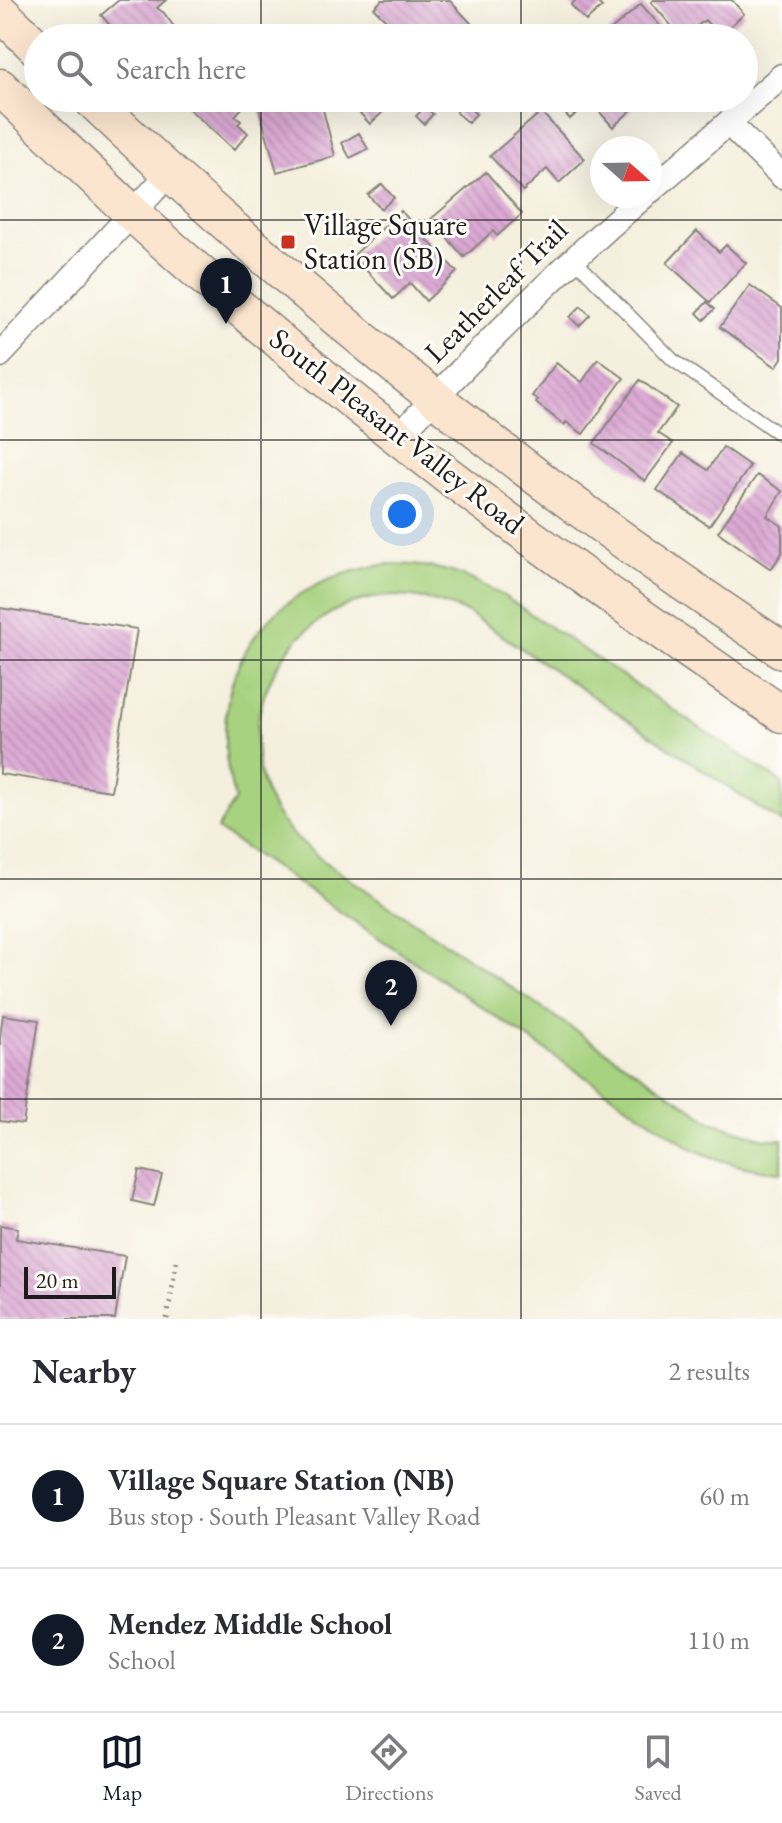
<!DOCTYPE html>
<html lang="en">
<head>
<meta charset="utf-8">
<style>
  :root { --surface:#fff; --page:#f2f2f3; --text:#2b2b33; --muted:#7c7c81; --line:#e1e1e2; --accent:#111827 }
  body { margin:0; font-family:"EB Garamond",serif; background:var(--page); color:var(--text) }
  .compass { position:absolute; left:590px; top:136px; width:72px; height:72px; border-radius:50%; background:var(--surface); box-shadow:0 8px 32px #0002; rotate:110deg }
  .scale { position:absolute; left:24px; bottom:20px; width:92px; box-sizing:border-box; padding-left:8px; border:4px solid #1c1c1c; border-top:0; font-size:22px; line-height:28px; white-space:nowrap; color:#1c1c1c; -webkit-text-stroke:6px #fdfcf7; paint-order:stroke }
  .you { position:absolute; left:402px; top:514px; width:28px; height:28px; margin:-20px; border:6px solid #fff; border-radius:50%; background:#1a73e8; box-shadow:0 0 0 12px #1a73e833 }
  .badge { display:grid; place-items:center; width:52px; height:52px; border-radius:50%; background:var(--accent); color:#fff; font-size:26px; font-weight:700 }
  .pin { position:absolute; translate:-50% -66px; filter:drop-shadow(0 2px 4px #0008) }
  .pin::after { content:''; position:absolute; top:42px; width:28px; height:24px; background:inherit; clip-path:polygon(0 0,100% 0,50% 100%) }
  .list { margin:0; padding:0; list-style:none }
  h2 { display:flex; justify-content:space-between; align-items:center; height:104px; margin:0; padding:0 32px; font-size:34px }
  h2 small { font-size:26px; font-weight:400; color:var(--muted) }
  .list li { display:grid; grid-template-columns:52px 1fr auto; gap:24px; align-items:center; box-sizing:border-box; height:144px; padding:0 32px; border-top:2px solid var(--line) }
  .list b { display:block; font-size:30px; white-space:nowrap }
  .list p { margin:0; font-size:26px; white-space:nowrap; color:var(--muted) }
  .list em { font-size:26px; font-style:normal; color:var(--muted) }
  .icon { flex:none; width:44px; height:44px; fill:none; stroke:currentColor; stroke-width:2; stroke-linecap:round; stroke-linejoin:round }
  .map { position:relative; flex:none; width:782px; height:1319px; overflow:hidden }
  .search { position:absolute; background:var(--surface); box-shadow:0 8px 32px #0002; left:24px; right:24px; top:24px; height:88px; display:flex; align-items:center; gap:20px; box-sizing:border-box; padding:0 28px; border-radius:44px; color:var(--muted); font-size:30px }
  .sheet { height:392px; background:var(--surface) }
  nav { display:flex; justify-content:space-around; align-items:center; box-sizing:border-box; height:112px; border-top:2px solid var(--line); background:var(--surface); font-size:22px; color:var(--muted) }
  nav a { display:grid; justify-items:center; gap:4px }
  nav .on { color:var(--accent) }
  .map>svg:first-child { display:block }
  .green { fill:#a7d27f; stroke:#62774e; stroke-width:2 }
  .building { fill:url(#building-back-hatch) }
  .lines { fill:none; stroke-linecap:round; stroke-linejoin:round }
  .service-casing { stroke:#88867d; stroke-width:15 }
  .minor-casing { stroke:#88867d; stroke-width:27 }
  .secondary-casing { stroke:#88867d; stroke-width:39 }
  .path { stroke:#88867d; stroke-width:5; stroke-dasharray:2 6; stroke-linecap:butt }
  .service { stroke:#fff; stroke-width:12 }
  .minor { stroke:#fff; stroke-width:24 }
  .secondary { stroke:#fbe5cf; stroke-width:36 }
  .grid { fill:none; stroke:#1c1c1c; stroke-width:2; stroke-opacity:0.55 }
  .poi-dot { fill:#c8321e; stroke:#fdfcf7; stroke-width:3 }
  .labels { text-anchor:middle; stroke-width:6; stroke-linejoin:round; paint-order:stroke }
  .poi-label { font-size:30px; fill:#1c1c1c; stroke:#fdfcf7; text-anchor:start }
  .street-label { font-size:30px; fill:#1c1c1c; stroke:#fdfcf7 }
</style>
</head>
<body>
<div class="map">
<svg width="782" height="1319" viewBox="0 0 782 1319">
  <defs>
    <pattern id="building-back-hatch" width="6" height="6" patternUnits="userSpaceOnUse" patternTransform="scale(2)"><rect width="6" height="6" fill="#dca9d4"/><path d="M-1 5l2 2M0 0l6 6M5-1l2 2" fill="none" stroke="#bc91b5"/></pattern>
  </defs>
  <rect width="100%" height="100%" fill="#fdfcf7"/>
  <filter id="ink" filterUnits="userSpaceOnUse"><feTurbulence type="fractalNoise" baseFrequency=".0125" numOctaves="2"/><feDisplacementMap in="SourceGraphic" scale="16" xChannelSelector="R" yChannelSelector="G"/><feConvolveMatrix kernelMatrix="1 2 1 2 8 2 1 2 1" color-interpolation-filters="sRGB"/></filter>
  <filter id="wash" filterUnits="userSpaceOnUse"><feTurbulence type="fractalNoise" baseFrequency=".006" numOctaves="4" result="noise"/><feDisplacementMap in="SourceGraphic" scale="32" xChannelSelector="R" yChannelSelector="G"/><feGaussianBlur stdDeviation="1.8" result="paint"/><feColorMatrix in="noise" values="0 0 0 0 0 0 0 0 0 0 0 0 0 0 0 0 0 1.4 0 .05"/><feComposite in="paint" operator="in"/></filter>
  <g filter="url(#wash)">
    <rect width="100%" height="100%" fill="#f5f0de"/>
    <path class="green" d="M389 564C438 564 465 573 507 598L782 783V823L468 613C439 601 410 593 379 597 279 610 223 732 278 816 291 835 307 848 326 863L712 1122 765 1139H782V1172C748 1170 721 1162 691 1148L217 829 235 800C199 677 262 581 389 564Z"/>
    <g id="blocks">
      <path class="building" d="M119 0H166L157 8 164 13 180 35 176 38H121L101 15Z
        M382 0H449L471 23 455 38H404L374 8Z
        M576 0H595L602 7 586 21 571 5Z
        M653 0H732L744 14 719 36 705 20 682 38 651 2Z
        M641 4 671 38H602Z
        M177 98H246L249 100 235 116 241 121 238 124 248 133 234 150Z
        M286 98H320L335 156 277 172 259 108 287 101Z
        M346 98H398L370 124Z
        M551 98H632L638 104 613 127 590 101 570 119Z
        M465 103 476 114 468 123 456 112Z
        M425 107 433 114 424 124 416 116Z
        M541 112 585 159 559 183 547 169 523 191 490 156Z
        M359 133 368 149 350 158 342 143Z
        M486 172 522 214 497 236 493 231 464 257 431 219Z
        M382 184 394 198 381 209 368 195Z
        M401 211 457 272 426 301 410 283 393 299 353 256Z
        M697 231 719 252 726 245 746 263 710 302 667 263Z
        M750 285 782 308V358L776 367 720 327Z
        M707 302 715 309 704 320 697 313Z
        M581 306 590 315 579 326 570 317Z
        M598 359 624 378 583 434 566 422 564 425 536 403 538 400 532 396 556 363 582 382Z
        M640 380 677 407 658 433 673 443 645 481 594 443Z
        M723 447 750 466 709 526 657 490 683 453 708 470Z
        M757 475 782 491 767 516 782 526V553L771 569 718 532Z
        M0 608 137 629 111 791 0 774Z
        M3 1015 39 1020 23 1124 0 1121V1036Z
        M139 1170 162 1175 154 1206 132 1201Z
        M0 1225 18 1228 16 1239 125 1256 115 1319H0Z"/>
    </g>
  </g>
  <g filter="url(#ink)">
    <use href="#blocks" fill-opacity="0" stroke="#88867d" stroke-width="2"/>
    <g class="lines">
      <defs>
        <path id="service" d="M573 258 673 360 782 436"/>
        <path id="minor" d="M728 123 782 176
          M650 191 782 76
          M0 355 169 174
          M398 437C477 352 557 271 644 196"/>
        <path id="secondary" d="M0 12 38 49
          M0 87C44 129 87 171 131 212 334 397 555 561 782 714
          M90 98C303 301 536 487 782 650"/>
      </defs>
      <use href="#service" class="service-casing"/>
      <use href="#minor" class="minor-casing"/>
      <use href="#secondary" class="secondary-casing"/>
      <path class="path" d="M167 1319 177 1258"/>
      <use href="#service" class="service"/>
      <use href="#minor" class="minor"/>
      <use href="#secondary" class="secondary"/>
    </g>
  </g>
  <path class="grid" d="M261 0V38M521 0V38M261 98V1319M521 98V1319M0 220H782M0 440H782M0 660H782M0 879H782M0 1099H782"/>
  <rect class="poi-dot" x="280" y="234" width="16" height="16" rx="4"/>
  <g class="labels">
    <g class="poi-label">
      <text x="304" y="235">Village Square<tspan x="304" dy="34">Station (SB)</tspan></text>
    </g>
    <g class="street-label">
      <text transform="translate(496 291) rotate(-45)" y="10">Leatherleaf Trail</text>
      <text transform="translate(397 431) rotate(38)" y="10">South Pleasant Valley Road</text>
    </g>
  </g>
</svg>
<svg class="compass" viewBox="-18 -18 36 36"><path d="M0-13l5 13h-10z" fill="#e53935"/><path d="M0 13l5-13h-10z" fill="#7c7c81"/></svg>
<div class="scale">20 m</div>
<div class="you"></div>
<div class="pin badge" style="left:226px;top:324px">1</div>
<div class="pin badge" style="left:391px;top:1026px">2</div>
<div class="search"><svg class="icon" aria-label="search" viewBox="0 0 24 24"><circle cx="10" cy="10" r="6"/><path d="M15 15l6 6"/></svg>Search here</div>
</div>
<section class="sheet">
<h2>Nearby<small>2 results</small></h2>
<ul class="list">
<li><span class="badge">1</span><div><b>Village Square Station (NB)</b><p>Bus stop · South Pleasant Valley Road</p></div><em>60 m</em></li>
<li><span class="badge">2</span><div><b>Mendez Middle School</b><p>School</p></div><em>110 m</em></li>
</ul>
</section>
<nav>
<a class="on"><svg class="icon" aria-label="map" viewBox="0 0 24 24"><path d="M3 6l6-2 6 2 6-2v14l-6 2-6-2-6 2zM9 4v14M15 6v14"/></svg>Map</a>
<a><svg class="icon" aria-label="directions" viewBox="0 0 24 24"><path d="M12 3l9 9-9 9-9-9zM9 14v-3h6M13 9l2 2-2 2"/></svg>Directions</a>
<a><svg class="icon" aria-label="saved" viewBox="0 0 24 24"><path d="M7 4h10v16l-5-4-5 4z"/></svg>Saved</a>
</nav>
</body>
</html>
